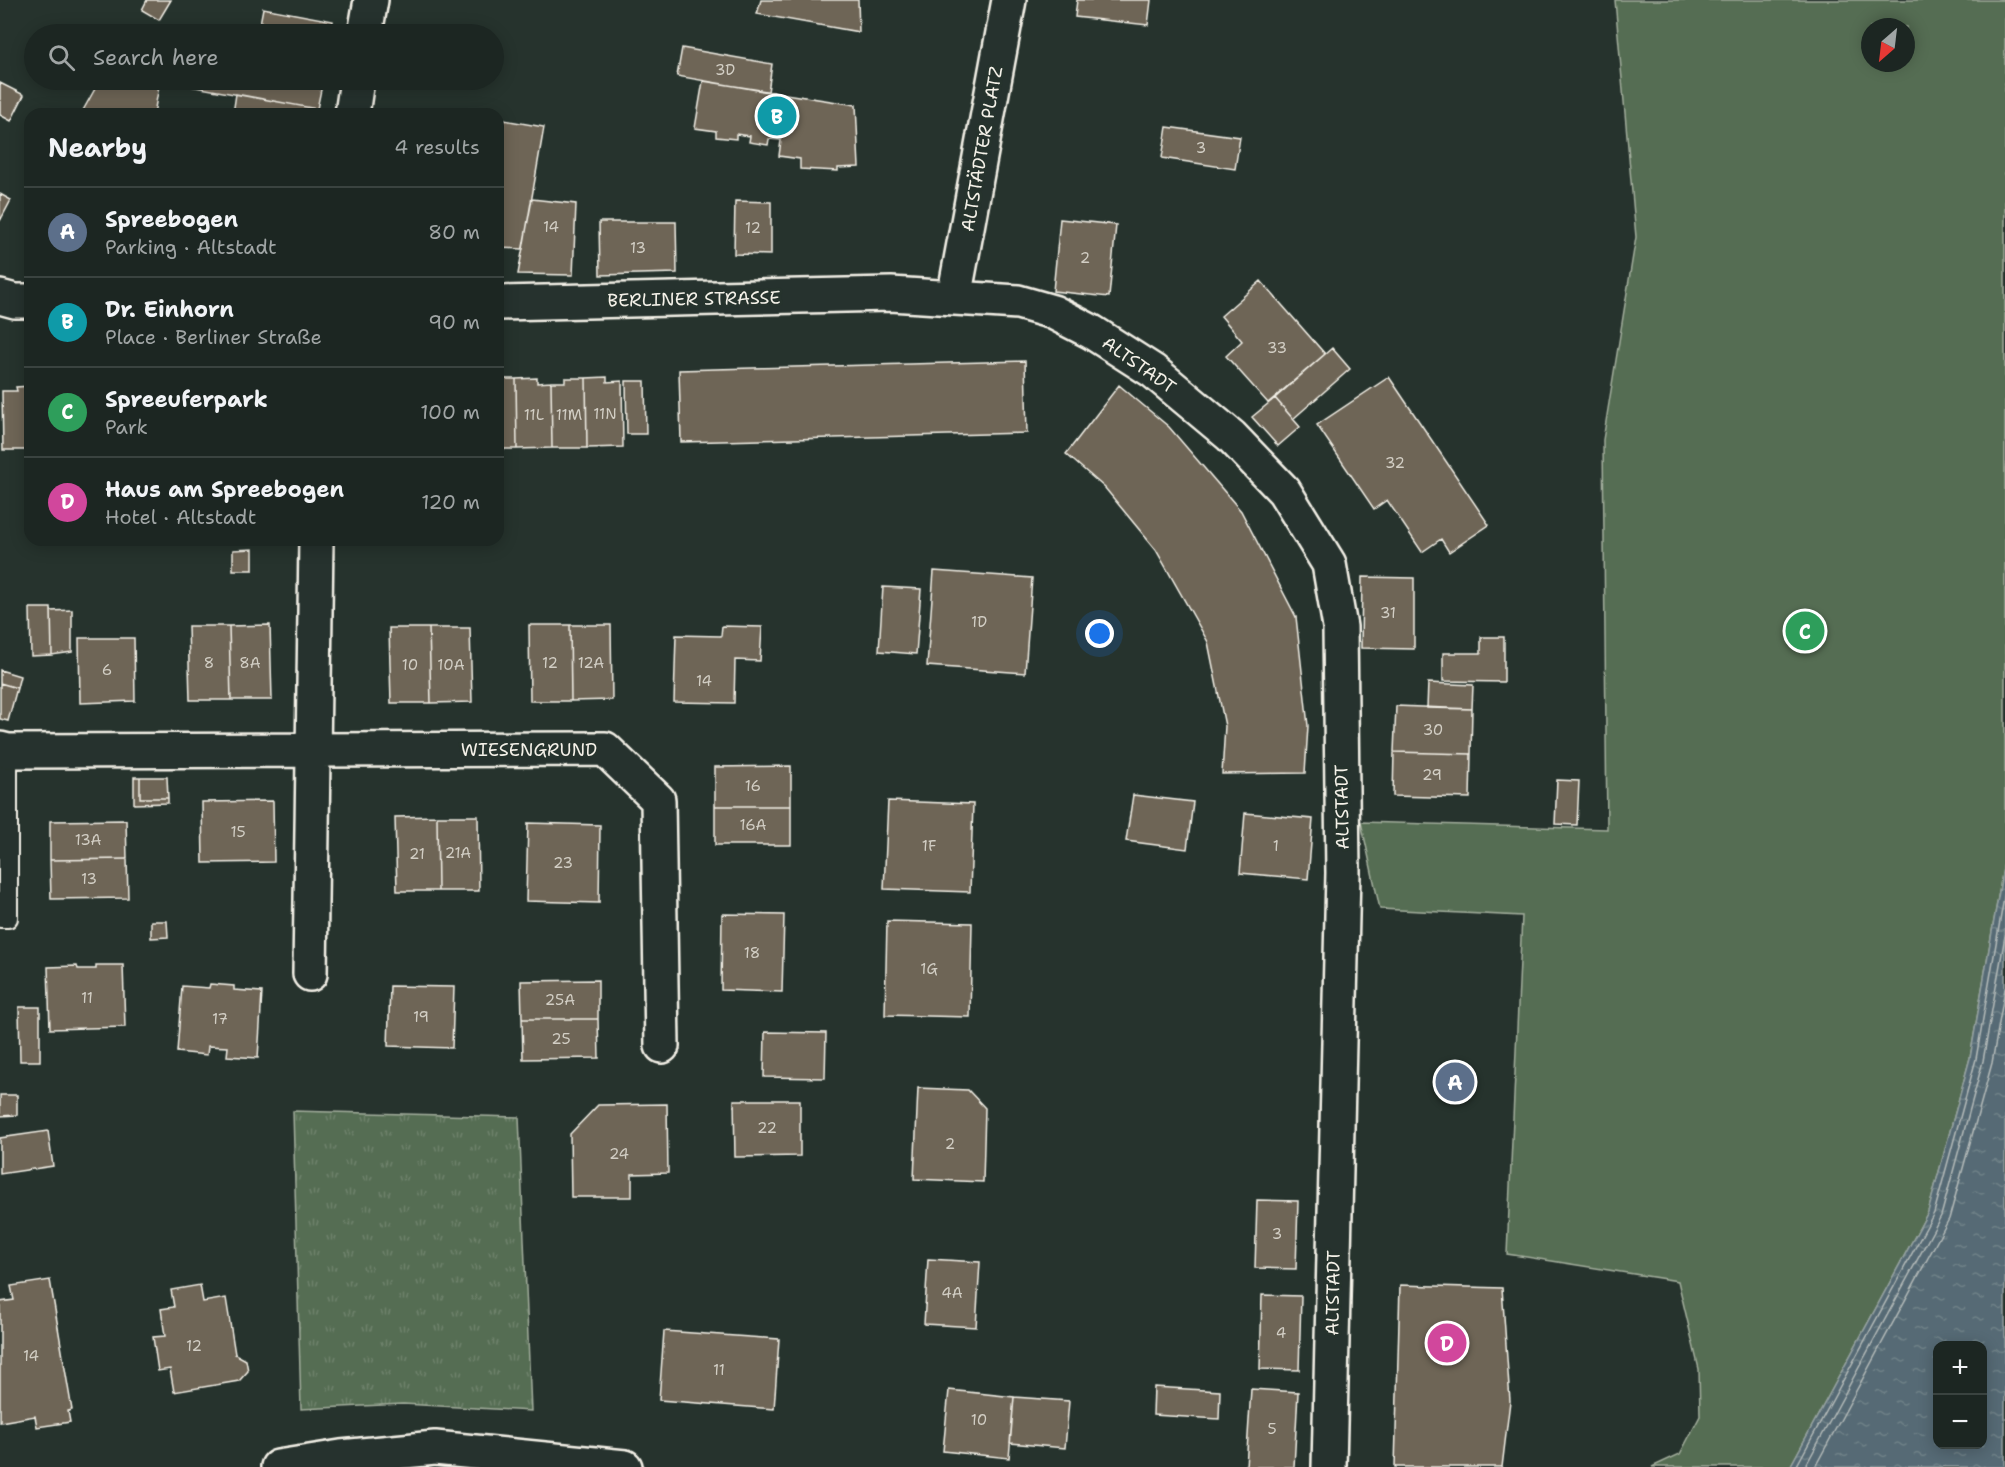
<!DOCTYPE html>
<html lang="en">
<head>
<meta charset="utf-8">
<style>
  :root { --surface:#1c2622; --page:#252e2a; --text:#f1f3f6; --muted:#a0a5a5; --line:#3a4340; --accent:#ff9aa2 }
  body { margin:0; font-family:"Shantell Sans",sans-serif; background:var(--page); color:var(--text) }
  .controls { position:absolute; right:18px; bottom:18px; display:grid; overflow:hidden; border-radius:12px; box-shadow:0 3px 15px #0003 }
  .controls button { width:54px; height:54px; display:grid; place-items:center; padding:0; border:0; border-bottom:2px solid var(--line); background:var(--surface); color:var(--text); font:30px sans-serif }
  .compass { position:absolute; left:1861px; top:18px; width:54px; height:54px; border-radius:50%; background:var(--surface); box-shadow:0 3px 15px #0003; rotate:208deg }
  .you { position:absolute; left:1100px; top:634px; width:21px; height:21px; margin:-15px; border:4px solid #fff; border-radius:50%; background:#1a73e8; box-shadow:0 0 0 9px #1a73e833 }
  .badge { display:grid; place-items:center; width:39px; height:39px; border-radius:50%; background:var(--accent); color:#fff; font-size:20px; font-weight:700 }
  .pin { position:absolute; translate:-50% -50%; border:3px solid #fff; box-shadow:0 2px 6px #0006 }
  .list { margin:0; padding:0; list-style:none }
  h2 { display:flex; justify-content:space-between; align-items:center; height:78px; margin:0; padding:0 24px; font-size:26px }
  h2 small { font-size:20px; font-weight:400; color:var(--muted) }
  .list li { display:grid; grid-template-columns:39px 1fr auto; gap:18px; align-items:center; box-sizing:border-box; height:90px; padding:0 24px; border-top:2px solid var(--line) }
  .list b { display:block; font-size:22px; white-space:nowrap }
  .list p { margin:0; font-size:20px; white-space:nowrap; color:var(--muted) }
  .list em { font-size:20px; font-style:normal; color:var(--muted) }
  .icon { flex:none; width:33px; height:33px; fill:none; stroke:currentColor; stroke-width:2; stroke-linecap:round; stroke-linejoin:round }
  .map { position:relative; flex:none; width:2005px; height:1467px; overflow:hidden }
  .search { position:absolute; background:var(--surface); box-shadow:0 3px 15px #0003; left:24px; top:24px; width:480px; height:66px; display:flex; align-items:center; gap:15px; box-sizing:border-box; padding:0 21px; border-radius:33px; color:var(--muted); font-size:22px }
  .panel { position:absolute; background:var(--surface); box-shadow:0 3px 15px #0003; left:24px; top:108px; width:480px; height:438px; border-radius:18px }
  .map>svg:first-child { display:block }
  .grass { fill:url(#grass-tufts); stroke:#a4af9e; stroke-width:1.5 }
  .park { fill:#556d53; stroke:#a4af9e; stroke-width:1.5; fill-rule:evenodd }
  .water { fill:url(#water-ripples); stroke:#95a1a2; stroke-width:1.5; fill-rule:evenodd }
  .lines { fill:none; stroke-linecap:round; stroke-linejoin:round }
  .shore { stroke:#b5bbba; stroke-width:1.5 }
  .building { fill:#6e6557; stroke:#f4f1e8; stroke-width:1.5 }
  .lane-casing { stroke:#f4f1e8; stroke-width:22 }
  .street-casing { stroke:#f4f1e8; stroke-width:38 }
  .lane { stroke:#26332d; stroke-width:18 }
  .street { stroke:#26332d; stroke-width:33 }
  .labels { text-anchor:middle; stroke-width:6; stroke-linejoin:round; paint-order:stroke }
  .number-label { font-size:15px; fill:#d2cec4 }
  .street-label { font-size:18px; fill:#f4f1e8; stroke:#26332d }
</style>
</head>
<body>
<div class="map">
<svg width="2005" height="1467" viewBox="0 0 2005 1467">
  <defs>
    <pattern id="grass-tufts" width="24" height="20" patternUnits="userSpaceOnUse" patternTransform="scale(1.5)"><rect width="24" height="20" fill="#556d53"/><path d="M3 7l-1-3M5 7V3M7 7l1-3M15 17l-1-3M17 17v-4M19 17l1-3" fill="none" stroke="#6e826c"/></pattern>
    <pattern id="water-ripples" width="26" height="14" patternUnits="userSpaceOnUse" patternTransform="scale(1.5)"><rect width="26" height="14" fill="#566b74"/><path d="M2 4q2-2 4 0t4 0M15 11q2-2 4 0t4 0" fill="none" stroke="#6f8188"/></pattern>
  </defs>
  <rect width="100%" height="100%" fill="#26332d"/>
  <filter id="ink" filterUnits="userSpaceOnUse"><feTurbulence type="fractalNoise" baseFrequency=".0167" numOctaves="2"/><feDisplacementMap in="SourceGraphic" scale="12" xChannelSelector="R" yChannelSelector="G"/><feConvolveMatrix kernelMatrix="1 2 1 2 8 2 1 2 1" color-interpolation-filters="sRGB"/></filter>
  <g filter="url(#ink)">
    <path class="grass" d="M293 1111 519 1117 531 1411 403 1404 301 1409Z"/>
    <path class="park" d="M1615 0H2005V857L1970 1058 1928 1212 1790 1467H1652L1680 1454 1700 1416 1699 1369 1678 1281 1507 1254 1522 916 1380 909 1361 822 1607 829 1603 440 1636 237ZM1870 27H1906V63H1870Z"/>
    <path class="water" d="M2005 857V1467H1790L1928 1212 1970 1058ZM1938 1346H1982V1444H1938Z"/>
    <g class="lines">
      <path class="shore" d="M1796 1467 1934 1213 1976 1059 2005 892
        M1805 1467 1941 1216 1983 1061 2005 936
        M1815 1467 1949 1219 1992 1063 2005 989"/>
    </g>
    <path class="building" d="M147 0H171L159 20 142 10Z
      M761 0H858L859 32 757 14Z
      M1077 0H1151L1148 25 1075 17Z
      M263 8 333 21 331 34H258Z
      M682 48 772 64 768 92 677 76Z
      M100 80H160L154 114H81Z
      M157 80H323L317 109Z
      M703 81 856 105 859 167 838 168V171L800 169V159L779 156 781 140 769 139 768 145 749 142 750 136 736 134V139L716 137V131L695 128Z
      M0 83 24 95 11 121 0 115Z
      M236 94 317 109 316 114H233Z
      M498 119 544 127 523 249 498 248Z
      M1167 127 1240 137 1235 169 1162 158Z
      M0 194 11 200 0 221Z
      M532 199 576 204 573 275 518 274Z
      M735 201 771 202V255L734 254Z
      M1060 219 1116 225 1109 297 1053 291Z
      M599 222H676L677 273 600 275Z
      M1261 281 1325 354 1268 403 1226 356 1242 341 1221 316Z
      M1332 348 1350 369 1293 419 1275 398Z
      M1025 361 1027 433 681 442 679 370Z
      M607 377V382L622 381 623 447 587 448 586 378Z
      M1389 377 1489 525 1449 552 1441 539 1422 552 1387 500 1374 509 1317 425Z
      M537 378V383L551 382 552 448 517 449 516 379Z
      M565 378H586L587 448H552L551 382H565Z
      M498 379H516L517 449H498Z
      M626 381H645L646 434H627Z
      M1119 385 1169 427 1241 511 1296 617 1308 726 1305 773 1222 774 1225 726 1208 642 1156 550 1105 488 1066 454Z
      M30 386V450H3L2 391H17L16 387Z
      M1275 398 1300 427 1278 446 1252 417Z
      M253 549V570H233V550Z
      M934 571 1032 578 1025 673 927 666Z
      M1362 577 1414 578V649L1361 648Z
      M883 587 921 589 916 654 879 651Z
      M30 608H51L52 655 31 656Z
      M72 610V652L52 655 51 611Z
      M270 625 272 700H231L229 626Z
      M529 625H570L571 701H530Z
      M570 625H611L612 700 571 701Z
      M188 626H229L231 700H190Z
      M722 626 762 627 760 661 735 660 734 703 674 702 676 635 721 636Z
      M389 628H429L431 703H391Z
      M429 628H470L472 702 431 703Z
      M1481 637H1504V682L1443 681V653H1481Z
      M79 638H134L135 701 80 703Z
      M0 670 20 676 17 688 0 683Z
      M0 683 17 688 8 721 0 719Z
      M1428 683 1473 685 1472 709 1427 708Z
      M1396 706 1472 709 1471 754 1394 752Z
      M1394 752 1471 754 1470 798 1393 796Z
      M791 766V806H715V767Z
      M134 777H140V798H168V803L134 804Z
      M140 777H167L168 798H140Z
      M1557 780 1579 781 1577 825 1555 824Z
      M1133 795 1193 802 1187 849 1126 841Z
      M273 801 274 862 203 863 202 802Z
      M888 801 973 804 970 892 884 889Z
      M715 806H791V845H715Z
      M1245 813 1313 819 1308 879 1240 873Z
      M437 816H478L479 891H438Z
      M437 816 438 891H397L395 817Z
      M126 820 127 859 50 860V821Z
      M528 823 600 825 599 903 526 901Z
      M127 859 128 898 51 899 50 860Z
      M722 914 784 915 782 992 721 990Z
      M151 921H167L168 937 151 938Z
      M887 921 972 923 970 1017 885 1015Z
      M96 965H123L125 1027 50 1029 48 967 77 966 78 969H96Z
      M598 980V1019H522L521 981Z
      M210 984 234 986V990L262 992 258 1058 227 1056 228 1047 208 1046 207 1055 177 1052 182 986 209 988Z
      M390 986 454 987 452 1048 388 1046Z
      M19 1007H40V1061H20Z
      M522 1019H598L599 1058 523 1059Z
      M765 1032 826 1033 825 1078 764 1077Z
      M918 1088 968 1090 985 1108 983 1182 914 1179Z
      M0 1095H17V1115L0 1116Z
      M734 1100H800V1156L735 1157Z
      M667 1104 668 1173 632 1174V1197H571L570 1134 598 1105Z
      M48 1131 53 1166 0 1174V1138Z
      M1257 1200 1298 1201 1296 1269 1255 1268Z
      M928 1259 980 1262 976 1327 924 1324Z
      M50 1280 72 1410 68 1411 70 1422 37 1427 35 1416 0 1422V1302L14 1300 11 1286Z
      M200 1285 203 1302 226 1298 235 1354 246 1360 248 1371 239 1381 174 1392 170 1369 158 1371 153 1337 165 1336 161 1309 174 1307 171 1290Z
      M1400 1285 1502 1288 1510 1401 1502 1467H1395Z
      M1262 1295 1301 1296 1299 1370 1260 1369Z
      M664 1331 779 1339 774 1409 659 1400Z
      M1154 1387 1220 1391 1219 1419 1153 1415Z
      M1251 1389 1298 1392 1294 1467H1246Z
      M949 1390 1014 1397 1009 1458 943 1451Z
      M1014 1397 1069 1401 1065 1448 1010 1443Z"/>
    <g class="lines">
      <defs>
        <path id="lane" d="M0 918H8V751"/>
        <path id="street" d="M365 34 371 0
          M352 114 357 80
          M0 297 15 301H30
          M954 298 1009 0
          M498 303 891 294 1018 302 1053 312 1092 332 1153 371 1231 436 1284 491 1329 564 1340 627 1343 873 1329 1467
          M0 749 8 751 605 749 658 800 662 1046
          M310 974 316 540
          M278 1467 341 1457 435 1448 625 1467"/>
      </defs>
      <use href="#lane" class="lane-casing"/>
      <use href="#street" class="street-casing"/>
      <use href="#lane" class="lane"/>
      <use href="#street" class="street"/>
    </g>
  </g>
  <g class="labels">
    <g class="number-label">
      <text x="725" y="75">3D</text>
      <text x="1201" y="153">3</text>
      <text x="551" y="232">14</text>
      <text x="753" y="233">12</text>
      <text x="638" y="253">13</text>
      <text x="1085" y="263">2</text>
      <text x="1277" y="353">33</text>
      <text x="605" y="419">11N</text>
      <text x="534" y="420">11L</text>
      <text x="569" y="420">11M</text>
      <text x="1395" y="468">32</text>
      <text x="1388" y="618">31</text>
      <text x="979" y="627">1D</text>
      <text x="209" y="668">8</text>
      <text x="250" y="668">8A</text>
      <text x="550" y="668">12</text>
      <text x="591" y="668">12A</text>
      <text x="410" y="670">10</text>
      <text x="451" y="670">10A</text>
      <text x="107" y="675">6</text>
      <text x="704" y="686">14</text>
      <text x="1433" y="735">30</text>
      <text x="1432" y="780">29</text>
      <text x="753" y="791">16</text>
      <text x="753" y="830">16A</text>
      <text x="238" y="837">15</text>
      <text x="88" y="845">13A</text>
      <text x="929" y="851">1F</text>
      <text x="1276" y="851">1</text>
      <text x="458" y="858">21A</text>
      <text x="417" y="859">21</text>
      <text x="563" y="868">23</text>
      <text x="89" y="884">13</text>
      <text x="752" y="958">18</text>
      <text x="929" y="974">1G</text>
      <text x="87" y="1003">11</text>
      <text x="560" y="1005">25A</text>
      <text x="421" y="1022">19</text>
      <text x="220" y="1024">17</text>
      <text x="561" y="1044">25</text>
      <text x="767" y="1133">22</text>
      <text x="950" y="1149">2</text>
      <text x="619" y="1159">24</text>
      <text x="1277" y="1239">3</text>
      <text x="952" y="1298">4A</text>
      <text x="1281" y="1338">4</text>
      <text x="194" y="1351">12</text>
      <text x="31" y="1361">14</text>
      <text x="719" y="1375">11</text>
      <text x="979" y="1425">10</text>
      <text x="1272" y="1434">5</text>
    </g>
    <g class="street-label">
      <text transform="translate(982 149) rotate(-80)" y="6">ALTSTÄDTER PLATZ</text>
      <text transform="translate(694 299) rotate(-1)" y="6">BERLINER STRASSE</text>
      <text transform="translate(1139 365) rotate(35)" y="6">ALTSTADT</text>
      <text x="529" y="756">WIESENGRUND</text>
      <text transform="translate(1342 807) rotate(-91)" y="6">ALTSTADT</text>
      <text transform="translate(1333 1293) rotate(-89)" y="6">ALTSTADT</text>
    </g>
  </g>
</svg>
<div class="controls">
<button>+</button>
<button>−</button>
</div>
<svg class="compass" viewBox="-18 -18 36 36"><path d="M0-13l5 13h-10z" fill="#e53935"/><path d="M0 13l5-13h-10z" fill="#a0a5a5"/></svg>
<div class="you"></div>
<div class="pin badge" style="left:1455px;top:1082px;background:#5c6f8a">A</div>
<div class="pin badge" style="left:777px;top:116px;background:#0f9aa8">B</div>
<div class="pin badge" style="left:1805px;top:631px;background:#2e9e5b">C</div>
<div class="pin badge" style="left:1447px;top:1343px;background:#d1479c">D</div>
<div class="search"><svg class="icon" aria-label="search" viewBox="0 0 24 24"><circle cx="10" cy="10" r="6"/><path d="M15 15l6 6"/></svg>Search here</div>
<section class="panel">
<h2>Nearby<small>4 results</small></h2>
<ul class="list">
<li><span class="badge" style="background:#5c6f8a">A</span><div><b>Spreebogen</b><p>Parking · Altstadt</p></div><em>80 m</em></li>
<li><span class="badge" style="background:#0f9aa8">B</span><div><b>Dr. Einhorn</b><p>Place · Berliner Straße</p></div><em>90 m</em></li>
<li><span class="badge" style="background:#2e9e5b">C</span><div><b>Spreeuferpark</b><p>Park</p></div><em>100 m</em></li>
<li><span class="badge" style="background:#d1479c">D</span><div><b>Haus am Spreebogen</b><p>Hotel · Altstadt</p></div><em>120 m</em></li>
</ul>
</section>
</div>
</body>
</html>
